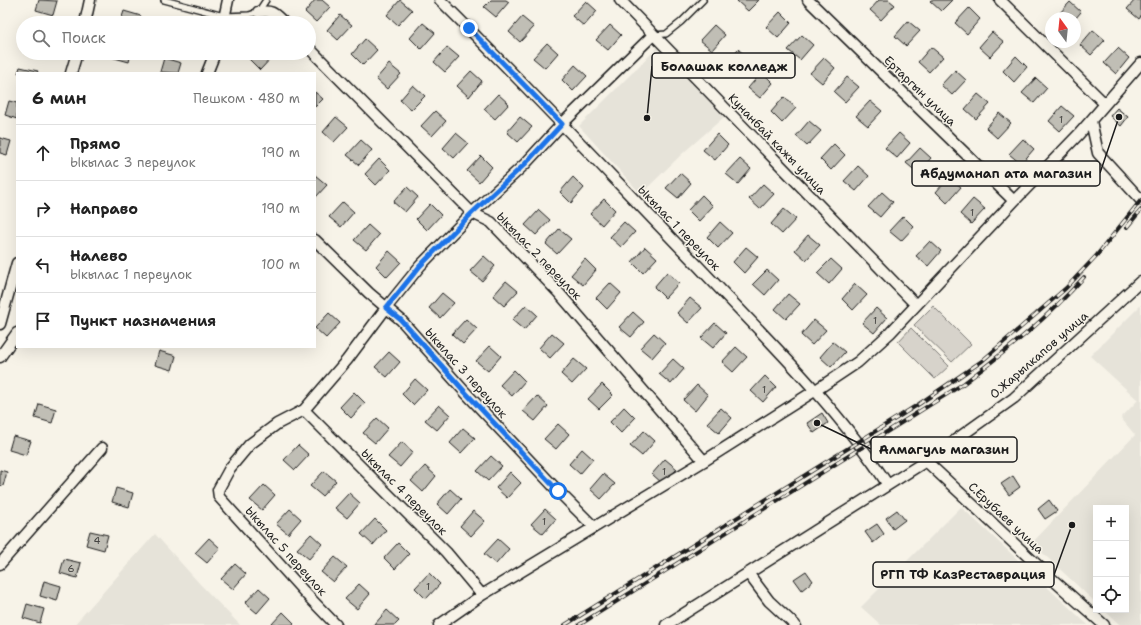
<!DOCTYPE html>
<html lang="ru">
<head>
<meta charset="utf-8">
<style>
  :root { --surface:#fff; --page:#f2f2f2; --text:#222; --muted:#767676; --line:#e0e0e0 }
  body { margin:0; font-family:"Shantell Sans",sans-serif; background:var(--page); color:var(--text) }
  .controls { position:absolute; right:12px; bottom:12px; display:grid; overflow:hidden; border-radius:0px; box-shadow:0 4px 16px #0002 }
  .controls button { width:36px; height:36px; display:grid; place-items:center; padding:0; border:0; border-bottom:1px solid var(--line); background:var(--surface); color:var(--text); font:20px sans-serif }
  .compass { position:absolute; left:1045px; top:12px; width:36px; height:36px; border-radius:50%; background:var(--surface); box-shadow:0 4px 16px #0002; rotate:345deg }
  .stop { position:absolute; width:12px; height:12px; margin:-9px; border:3px solid #1a73e8; border-radius:50%; background:#fff }
  .stop.end { background:#1a73e8; border-color:#fff; box-shadow:0 1px 4px #0008 }
  .list { margin:0; padding:0; list-style:none }
  h2 { display:flex; justify-content:space-between; align-items:center; height:52px; margin:0; padding:0 16px; font-size:17px }
  h2 small { font-size:13px; font-weight:400; color:var(--muted) }
  .list li { display:grid; grid-template-columns:26px 1fr auto; gap:12px; align-items:center; box-sizing:border-box; height:56px; padding:0 16px; border-top:1px solid var(--line) }
  .list b { display:block; font-size:15px; white-space:nowrap }
  .list p { margin:0; font-size:13px; white-space:nowrap; color:var(--muted) }
  .list em { font-size:13px; font-style:normal; color:var(--muted) }
  .icon { flex:none; width:22px; height:22px; fill:none; stroke:currentColor; stroke-width:2; stroke-linecap:round; stroke-linejoin:round }
  .map { position:relative; flex:none; width:1141px; height:625px; overflow:hidden }
  .search { position:absolute; background:var(--surface); box-shadow:0 4px 16px #0002; left:16px; top:16px; width:300px; height:44px; display:flex; align-items:center; gap:10px; box-sizing:border-box; padding:0 14px; border-radius:22px; color:var(--muted); font-size:15px }
  .panel { position:absolute; background:var(--surface); box-shadow:0 4px 16px #0002; left:16px; top:72px; width:300px; height:276px; border-radius:0px }
  .map>svg:first-child { display:block }
  .built { fill:#e6e3d9 }
  .green { fill:#d7d3cb; stroke:#7a7874 }
  .building { fill:#c0beb5; stroke:#1c1c1c }
  .lines { fill:none; stroke-linecap:round; stroke-linejoin:round }
  .lane-casing { stroke:#1c1c1c; stroke-width:8 }
  .street-casing { stroke:#1c1c1c; stroke-width:13 }
  .lane { stroke:#f7f3e8; stroke-width:5 }
  .street { stroke:#f7f3e8; stroke-width:10 }
  .rail-casing { stroke:#1c1c1c; stroke-width:4 }
  .rail { stroke:#f7f3e8; stroke-width:2.5; stroke-dasharray:8; stroke-linecap:butt }
  .route { stroke:#1a73e8; stroke-width:5 }
  .labels { text-anchor:middle; stroke-width:3; stroke-linejoin:round; paint-order:stroke }
  .number-label { font-size:10px; fill:#454442 }
  .street-label { font-size:12px; fill:#1c1c1c; stroke:#f7f3e8 }
  .leader { fill:none; stroke:#1c1c1c; stroke-width:1.5 }
  .callout-dot { fill:#1c1c1c; stroke:#f7f3e8; stroke-width:1.5 }
  .callout { fill:#f7f3e8; stroke:#1c1c1c; stroke-width:1.5 }
  .callout-label { font-size:13px; text-anchor:middle; font-weight:bold; fill:#1c1c1c }
</style>
</head>
<body>
<div class="map">
<svg width="1141" height="625" viewBox="0 0 1141 625">
  <rect width="100%" height="100%" fill="#f7f3e8"/>
  <filter id="ink" filterUnits="userSpaceOnUse"><feTurbulence type="fractalNoise" baseFrequency=".025" numOctaves="2"/><feDisplacementMap in="SourceGraphic" scale="8" xChannelSelector="R" yChannelSelector="G"/><feConvolveMatrix kernelMatrix="1 2 1 2 8 2 1 2 1" color-interpolation-filters="sRGB"/></filter>
  <g filter="url(#ink)">
    <path class="built" d="M657 48 724 117 683 153 641 194 579 126Z
      M1141 305V625H1120L1104 610H1126V508H1096V603L1032 543 1135 435 1121 418 1138 400 1090 356Z
      M961 507 1088 625H881L861 607Z
      M155 534 199 583 240 625H74Z"/>
    <path class="green" d="M933 306 971 344 952 362 914 325Z
      M911 328 949 366 935 379 898 342Z"/>
    <path class="building" d="M39 0 57 1 53 15 36 10Z
      M315 0H322L330 7 316 22 305 12Z
      M400 0 412 10 398 25 387 15Z
      M491 0H506L509 2 496 17 484 7Z
      M738 0H759L748 11 737 1Z
      M879 0H889L895 5 881 20 870 10Z
      M931 0H952L941 11 930 1Z
      M1135 0H1141V16L1139 19 1127 9Z
      M586 1 597 11 584 26 572 16Z
      M1070 2 1081 12 1075 19 1058 18 1056 17Z
      M969 8 980 19 967 34 955 23Z
      M124 11 141 16 139 23H120Z
      M780 12 791 23 778 38 766 27Z
      M340 15 352 25 338 40 327 30Z
      M522 17 534 27 520 42 509 32Z
      M908 21 920 31 906 46 895 36Z
      M423 23 435 33 421 49 410 38Z
      M610 25 621 35 608 50 596 40Z
      M714 25 725 35 712 50 700 40Z
      M1093 30 1105 40 1091 55 1080 45Z
      M992 32 1004 42 990 57 979 47Z
      M802 35 813 45 800 60 788 50Z
      M365 39 377 50 363 65 352 54Z
      M547 43 558 53 545 68 533 58Z
      M447 47 459 57 445 72 434 62Z
      M931 47 943 57 929 72 918 62Z
      M1118 48 1129 58 1116 74 1104 63Z
      M738 49 749 59 736 74 724 64Z
      M113 53H131L129 62 111 57Z
      M254 53H272L274 55 260 70 249 59Z
      M1016 56 1027 67 1014 82 1003 71Z
      M164 58 181 63 178 73 160 72Z
      M824 58 835 68 822 83 810 73Z
      M389 64 401 74 387 89 376 79Z
      M575 65 587 76 573 91 562 80Z
      M20 67 38 71 37 73H18Z
      M955 70 966 80 952 95 941 85Z
      M471 71 482 81 469 97 457 86Z
      M762 72 773 83 760 98 748 88Z
      M847 77 859 87 845 102 834 92Z
      M1036 78 1047 88 1034 103 1022 93Z
      M413 85 425 96 411 110 400 100Z
      M315 92 323 99 315 107Z
      M498 94 509 104 495 119 484 109Z
      M978 94 990 104 976 119 965 109Z
      M784 97 796 108 782 123 771 112Z
      M9 101 17 103V119L5 115Z
      M870 101 882 111 868 126 856 116Z
      M1062 106 1074 116 1060 131 1049 121Z
      M1117 108 1128 117 1121 126 1110 116Z
      M435 111 446 121 432 136 421 126Z
      M999 113 1011 123 997 138 986 128Z
      M336 117 348 127 334 142 323 132Z
      M520 117 532 127 518 142 507 132Z
      M809 121 821 131 807 146 796 136Z
      M456 133 468 143 454 158 443 148Z
      M899 133 910 143 897 158 885 148Z
      M717 134 728 145 715 160 703 150Z
      M0 138 11 141 7 155 0 153Z
      M1023 139 1034 149 1021 164 1009 154Z
      M361 140 372 150 359 165 347 155Z
      M834 144 845 155 831 170 820 159Z
      M920 148 931 158 918 173 906 163Z
      M481 156 492 167 479 182 467 171Z
      M379 159 390 170 376 185 365 174Z
      M740 159 751 169 738 184 726 174Z
      M858 166 869 176 856 191 844 181Z
      M680 173 691 183 678 198 666 188Z
      M315 175 327 185 315 198Z
      M573 177 584 188 571 203 560 192Z
      M949 177 961 187 947 203 936 192Z
      M763 184 774 194 760 209 749 199Z
      M407 187 418 197 405 212 393 202Z
      M882 192 893 202 880 217 868 207Z
      M702 195 713 206 699 221 688 210Z
      M604 199 615 210 602 225 590 214Z
      M973 199 985 209 971 224 960 214Z
      M343 202 354 212 341 227 329 217Z
      M430 204 441 215 427 230 416 219Z
      M784 209 796 219 782 234 771 224Z
      M539 210 550 220 536 235 525 225Z
      M903 216 914 227 901 241 889 231Z
      M624 222 635 232 621 247 610 237Z
      M720 222 732 233 718 248 707 237Z
      M368 225 379 235 366 250 354 240Z
      M559 229 571 239 557 254 546 244Z
      M808 235 820 245 806 260 795 250Z
      M930 241 941 251 928 266 916 256Z
      M645 247 657 258 643 273 632 262Z
      M746 247 758 257 744 273 733 262Z
      M389 251 401 262 387 277 376 266Z
      M484 256 495 266 482 281 470 271Z
      M585 259 596 270 583 285 571 275Z
      M831 259 842 269 829 284 817 273Z
      M767 270 778 280 765 295 753 284Z
      M667 272 679 283 665 298 654 287Z
      M506 281 518 291 504 306 493 296Z
      M610 283 621 293 607 309 596 298Z
      M855 284 867 295 853 310 842 299Z
      M442 293 454 303 440 318 429 308Z
      M788 294 800 304 786 319 775 309Z
      M690 298 702 308 688 323 677 313Z
      M526 305 537 315 524 330 512 320Z
      M876 308 887 318 874 333 862 323Z
      M633 312 644 322 631 337 619 327Z
      M329 313 340 323 326 338 315 328Z
      M466 319 477 329 463 344 452 334Z
      M814 320 826 330 812 345 801 335Z
      M715 323 726 333 713 348 701 338Z
      M552 333 564 343 550 358 539 348Z
      M654 333 665 343 652 358 640 348Z
      M833 342 845 352 831 367 820 357Z
      M490 346 501 356 488 371 476 361Z
      M736 347 747 357 733 372 722 362Z
      M159 351 176 356 172 370 155 365Z
      M389 352 400 362 387 377 375 367Z
      M574 359 586 369 572 384 561 374Z
      M673 359 684 369 671 384 659 374Z
      M514 370 525 381 512 396 500 385Z
      M765 376 776 387 763 402 751 391Z
      M415 379 427 390 413 405 402 394Z
      M602 384 613 395 599 409 588 399Z
      M697 385 708 395 695 411 683 400Z
      M354 392 365 403 351 418 340 407Z
      M537 396 548 406 535 421 523 411Z
      M39 404 56 409 52 423 35 418Z
      M439 405 450 415 437 430 425 420Z
      M624 407 635 418 621 433 610 422Z
      M721 408 732 418 719 433 707 423Z
      M822 413 828 423 814 433 807 423Z
      M377 418 388 428 375 443 363 433Z
      M558 424 569 434 556 449 544 439Z
      M463 428 475 438 461 453 450 443Z
      M644 431 655 441 642 456 630 446Z
      M13 436 31 441 26 455 9 450Z
      M402 442 413 452 400 467 388 457Z
      M298 445 309 455 295 470 284 460Z
      M582 449 593 459 580 474 569 464Z
      M491 456 502 466 488 481 477 471Z
      M665 459 677 469 663 484 652 474Z
      M425 466 436 476 423 492 411 481Z
      M0 470 7 472 3 486 0 485Z
      M324 471 336 481 322 496 310 486Z
      M510 472 521 483 507 498 496 488Z
      M603 474 615 484 601 499 590 489Z
      M1013 476 1020 487 1009 495 1001 484Z
      M264 485 275 495 262 510 250 500Z
      M116 488 133 493 129 507 112 502Z
      M450 489 461 499 448 514 437 504Z
      M349 493 360 503 347 518 335 508Z
      M1049 500 1057 511 1045 519 1038 509Z
      M290 509 301 519 288 534 276 524Z
      M545 509 556 519 543 534 531 524Z
      M897 510 905 520 893 529 886 518Z
      M473 511 485 521 471 536 460 526Z
      M375 519 386 530 373 545 361 534Z
      M877 524 884 534 873 543 865 532Z
      M90 531 108 535 104 550 86 545Z
      M311 534 322 544 309 559 297 549Z
      M209 538 220 548 207 563 195 553Z
      M498 539 509 549 496 564 484 554Z
      M398 543 409 554 395 569 384 558Z
      M335 557 347 567 333 582 321 572Z
      M64 559 81 563 77 578 60 573Z
      M235 564 246 574 233 589 221 579Z
      M806 571 813 581 802 590 794 579Z
      M429 573 440 584 426 599 415 588Z
      M44 581 61 586 57 601 40 596Z
      M359 584 370 594 357 609 345 599Z
      M259 588 270 598 257 613 245 603Z
      M27 604 44 609 40 623 23 618Z
      M387 610 399 621 395 625H374Z
      M283 612 294 623 292 625H271Z"/>
    <g class="lines">
      <defs>
        <path id="lane" d="M164 0 224 16 249 15 258 12 266 0
          M654 35 666 34 681 22 703 0"/>
        <path id="street" d="M440 0C528 87 613 178 699 267 765 337 835 404 888 485
          M620 0 916 305
          M808 0 1014 201
          M1000 0 1105 104
          M258 12C273 10 274 13 284 23
          M85 23 90 0
          M223 23 228 0
          M309 48 472 213 491 222 558 292 704 461
          M71 73 77 53
          M207 73 215 53
          M1091 121 1098 153 1141 200
          M315 240 369 293 401 320 465 392 558 491 594 527
          M0 324 17 263
          M0 357 17 333
          M304 410 446 552 482 595
          M926 461 1051 578 1104 625
          M0 564 102 448
          M748 573 769 601 795 625
          M336 625 307 595 219 497 218 490 230 468 250 444 277 424 304 410 347 360 386 308 420 266 472 213 525 164 562 124 653 35
          M439 625 482 595 704 461 816 390 858 362 890 333 1014 201 1079 134 1141 63
          M666 625 926 461 1014 398 1141 281"/>
      </defs>
      <use href="#lane" class="lane-casing"/>
      <use href="#street" class="street-casing"/>
      <use href="#lane" class="lane"/>
      <use href="#street" class="street"/>
      <defs>
        <path id="rail" d="M1127 227 1141 210
          M565 625 919 404 982 361 1066 288 1097 255 1141 200
          M579 625 963 384C1006 351 1048 318 1084 277"/>
      </defs>
      <use href="#rail" class="rail-casing"/>
      <use href="#rail" class="rail"/>
    </g>
  </g>
  <g class="lines" filter="url(#ink)">
    <path class="route" d="M469 28 562 124 525 164 472 213 420 266 386 308 401 320 465 392 558 491"/>
  </g>
  <g class="labels">
    <g class="number-label">
      <text x="1061" y="123">1</text>
      <text x="972" y="216">1</text>
      <text x="875" y="324">1</text>
      <text x="764" y="393">1</text>
      <text x="664" y="475">1</text>
      <text x="544" y="525">1</text>
      <text x="97" y="544">4</text>
      <text x="71" y="572">6</text>
      <text x="428" y="590">1</text>
    </g>
    <g class="street-label">
      <text transform="translate(920 91) rotate(44)" y="4">Ертаргын улица</text>
      <text transform="translate(777 144) rotate(46)" y="4">Кунанбай кажы улица</text>
      <text transform="translate(679 228) rotate(46)" y="4">Ыкылас 1 переулок</text>
      <text transform="translate(539 256) rotate(46)" y="4">Ыкылас 2 переулок</text>
      <text transform="translate(1039 355) rotate(-41)" y="4">О.Жарылкапов улица</text>
      <text transform="translate(466 373) rotate(48)" y="4">Ыкылас 3 переулок</text>
      <text transform="translate(404 492) rotate(45)" y="4">Ыкылас 4 переулок</text>
      <text transform="translate(1006 518) rotate(43)" y="4">С.Ерубаев улица</text>
      <text transform="translate(286 551) rotate(48)" y="4">Ыкылас 5 переулок</text>
    </g>
  </g>
  <path class="leader" d="M647 118L652 66M1119 117L1100 173M817 423L871 449M1072 525L1054 575"/>
  <g class="callout-dot">
    <circle cx="647" cy="118" r="4"/>
    <circle cx="1119" cy="117" r="4"/>
    <circle cx="817" cy="423" r="4"/>
    <circle cx="1072" cy="525" r="4"/>
  </g>
  <g class="callout">
    <rect x="652" y="53" width="143" height="25" rx="4"/>
    <rect x="912" y="161" width="188" height="25" rx="4"/>
    <rect x="871" y="437" width="146" height="25" rx="4"/>
    <rect x="873" y="562" width="181" height="25" rx="4"/>
  </g>
  <g class="callout-label">
    <text x="724" y="71">Болашак колледж</text>
    <text x="1006" y="178">Абдуманап ата магазин</text>
    <text x="944" y="454">Алмагуль магазин</text>
    <text x="963" y="579">РГП ТФ КазРеставрация</text>
  </g>
</svg>
<div class="controls">
<button>+</button>
<button>−</button>
<button><svg class="icon" aria-label="locate" viewBox="0 0 24 24"><circle cx="12" cy="12" r="6"/><path d="M12 2v4M12 18v4M2 12h4M18 12h4"/></svg></button>
</div>
<svg class="compass" viewBox="-18 -18 36 36"><path d="M0-13l5 13h-10z" fill="#e53935"/><path d="M0 13l5-13h-10z" fill="#767676"/></svg>
<div class="stop" style="left:558px;top:491px"></div>
<div class="stop end" style="left:469px;top:28px"></div>
<div class="search"><svg class="icon" aria-label="search" viewBox="0 0 24 24"><circle cx="10" cy="10" r="6"/><path d="M15 15l6 6"/></svg>Поиск</div>
<section class="panel">
<h2>6 мин<small>Пешком · 480 m</small></h2>
<ul class="list">
<li><svg class="icon" aria-label="ahead" viewBox="0 0 24 24"><path d="M12 20V5M6 11l6-6 6 6"/></svg><div><b>Прямо</b><p>Ыкылас 3 переулок</p></div><em>190 m</em></li>
<li><svg class="icon" aria-label="right" viewBox="0 0 24 24"><path d="M7 20v-9h11M14 6l5 5-5 5"/></svg><div><b>Направо</b></div><em>190 m</em></li>
<li><svg class="icon" aria-label="left" viewBox="0 0 24 24"><path d="M17 20v-9H6M10 6l-5 5 5 5"/></svg><div><b>Налево</b><p>Ыкылас 1 переулок</p></div><em>100 m</em></li>
<li><svg class="icon" aria-label="arrive" viewBox="0 0 24 24"><path d="M6 21V4h12l-3 4 3 4H6"/></svg><div><b>Пункт назначения</b></div></li>
</ul>
</section>
</div>
</body>
</html>
